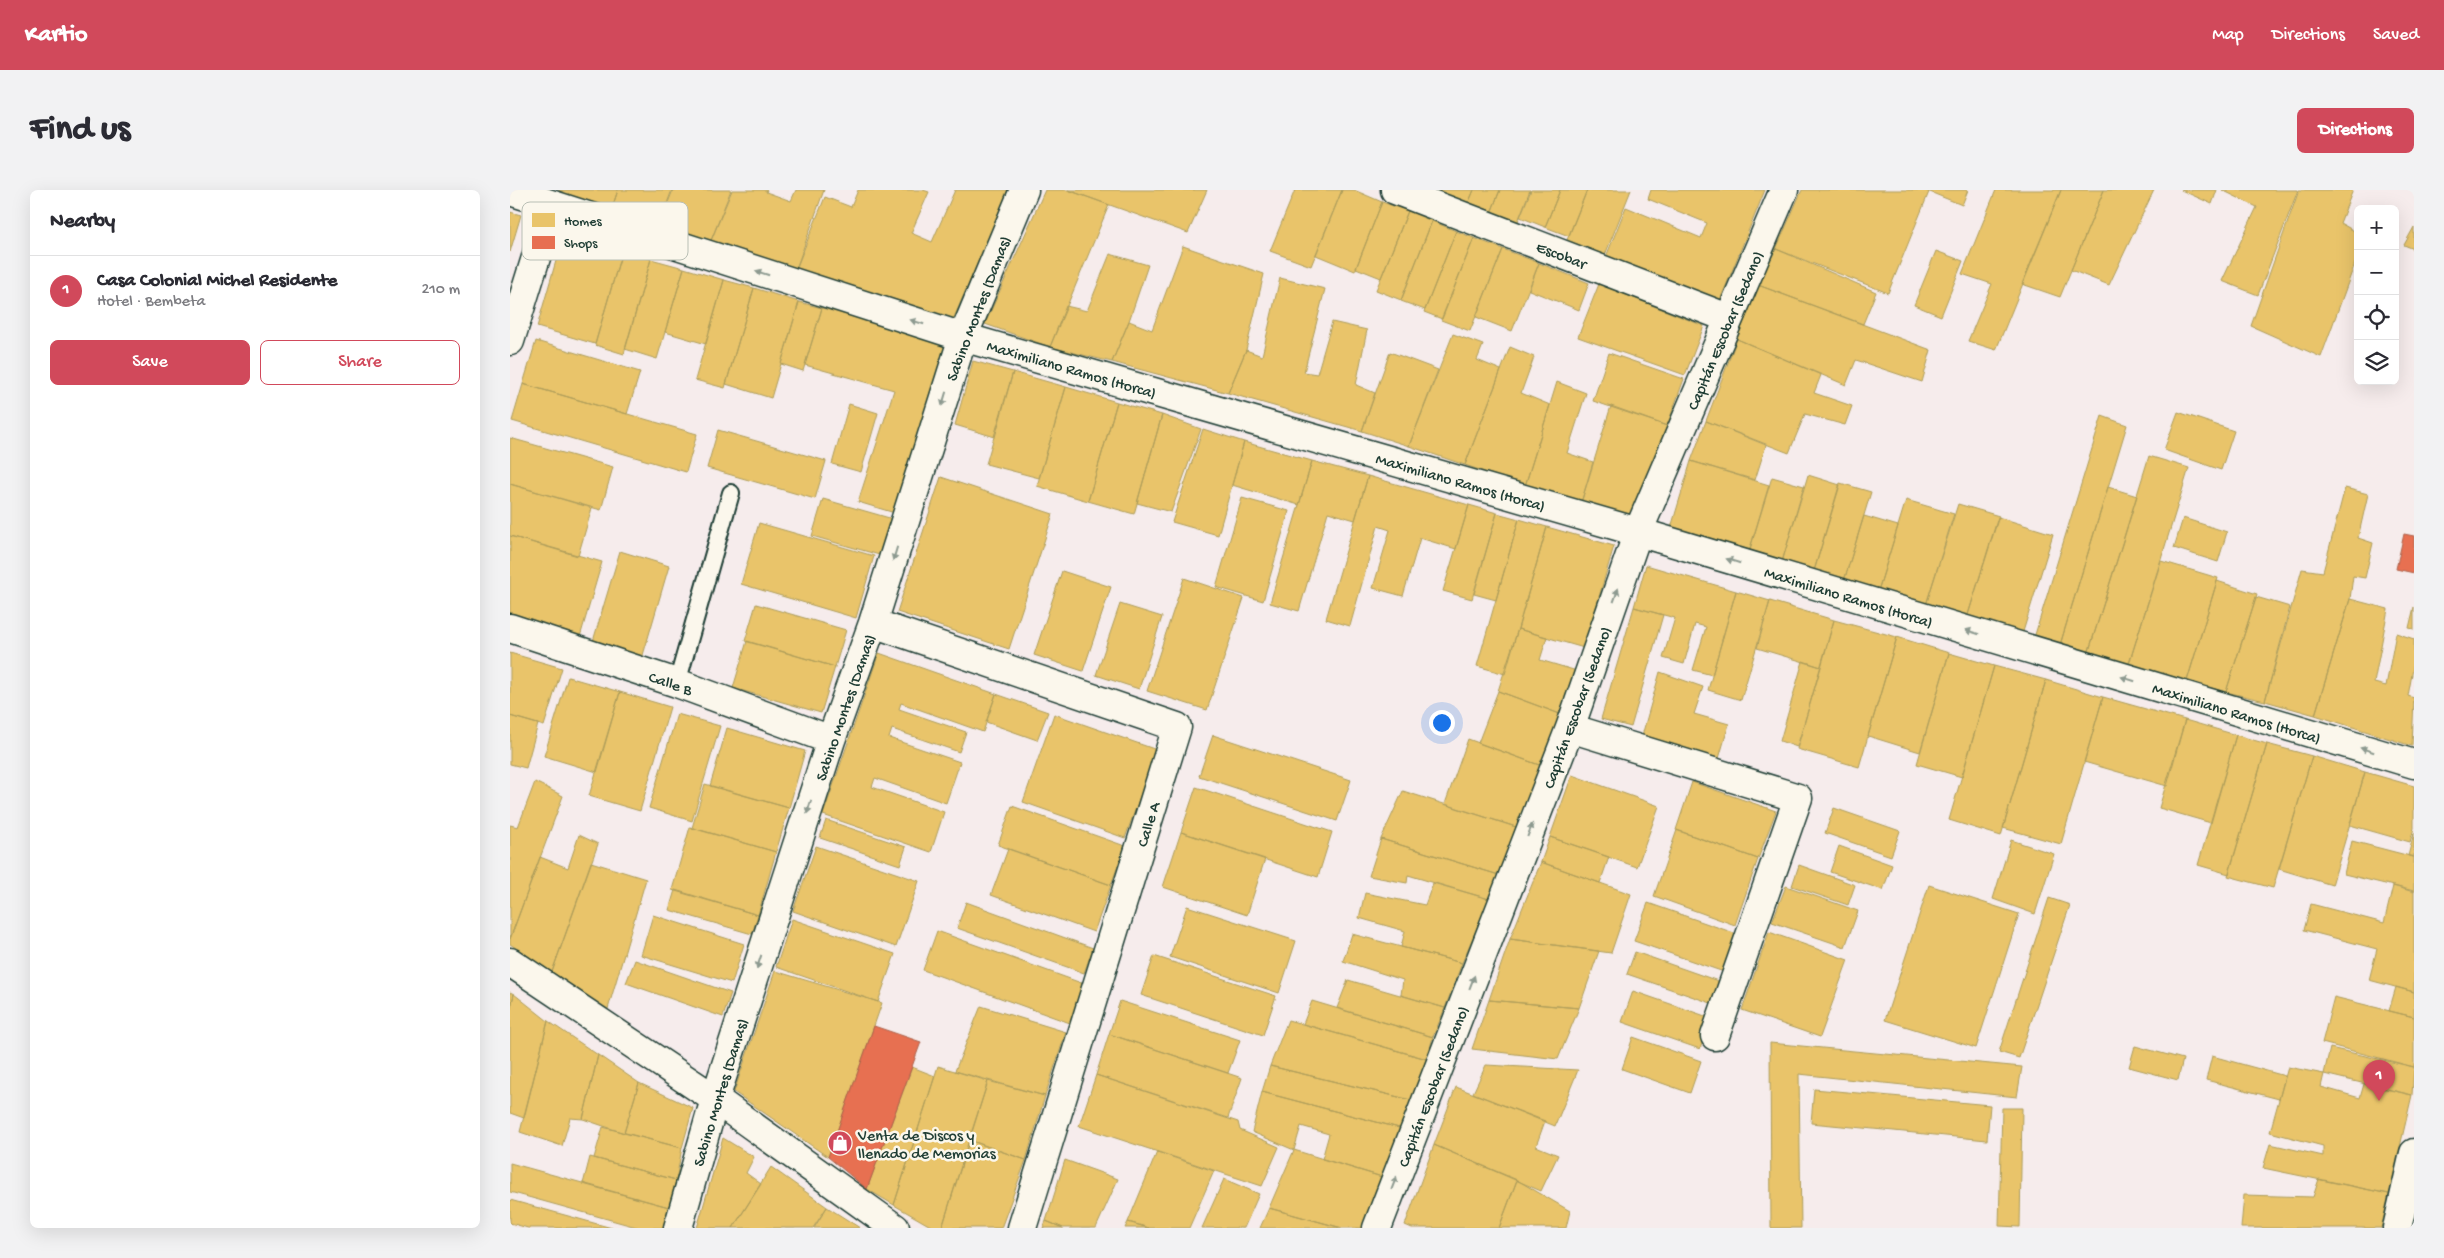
<!DOCTYPE html>
<html lang="en">
<head>
<meta charset="utf-8">
<style>
  :root { --surface:#fff; --page:#f2f2f3; --text:#2b2b33; --muted:#7c7c81; --line:#e1e1e2; --accent:#d1495b }
  body { margin:0; font-family:"Gochi Hand",sans-serif; background:var(--page); color:var(--text) }
  .controls { position:absolute; right:15px; top:15px; display:grid; overflow:hidden; border-radius:8px; box-shadow:0 5px 20px #0002 }
  .controls button { width:45px; height:45px; display:grid; place-items:center; padding:0; border:0; border-bottom:1px solid var(--line); background:var(--surface); color:var(--text); font:25px sans-serif }
  .you { position:absolute; left:931px; top:532px; width:18px; height:18px; margin:-12px; border:4px solid #fff; border-radius:50%; background:#1a73e8; box-shadow:0 0 0 8px #1a73e833 }
  .badge { display:grid; place-items:center; width:32px; height:32px; border-radius:50%; background:var(--accent); color:#fff; font-size:16px; font-weight:700 }
  .pin { position:absolute; translate:-50% -41px; filter:drop-shadow(0 1px 2px #0008) }
  .pin::after { content:''; position:absolute; top:26px; width:18px; height:15px; background:inherit; clip-path:polygon(0 0,100% 0,50% 100%) }
  .list { margin:0; padding:0; list-style:none }
  h2 { display:flex; justify-content:space-between; align-items:center; height:65px; margin:0; padding:0 20px; font-size:21px }
  h2 small { font-size:16px; font-weight:400; color:var(--muted) }
  .list li { display:grid; grid-template-columns:32px 1fr auto; gap:15px; align-items:center; box-sizing:border-box; height:70px; padding:0 20px; border-top:1px solid var(--line) }
  .list b { display:block; font-size:19px; white-space:nowrap }
  .list p { margin:0; font-size:16px; white-space:nowrap; color:var(--muted) }
  .list em { font-size:16px; font-style:normal; color:var(--muted) }
  .actions { display:flex; gap:10px; padding:15px 20px }
  .actions a { flex:1; padding:11px 0; border:1px solid var(--accent); border-radius:8px; text-align:center; font-size:18px; color:var(--accent) }
  .actions .main { background:var(--accent); color:#fff }
  .icon { flex:none; width:28px; height:28px; fill:none; stroke:currentColor; stroke-width:2; stroke-linecap:round; stroke-linejoin:round }
  .map { position:relative; flex:none; width:1904px; height:1038px; overflow:hidden; border-radius:8px }
  header { display:flex; align-items:center; gap:30px; box-sizing:border-box; height:70px; padding:0 25px; background:var(--accent); color:#fff }
  header strong { font-size:24px }
  nav { display:flex; gap:28px; margin-inline-start:auto; font-size:18px }
  .intro { display:flex; align-items:center; justify-content:space-between; box-sizing:border-box; height:120px; padding:0 30px }
  h1 { margin:0; font-size:35px }
  .button { padding:12px 22px; border-radius:8px; background:var(--accent); color:#fff; font-size:18px; font-weight:700 }
  main { display:flex; gap:30px; padding:0 30px }
  aside { flex:1; background:var(--surface); border-radius:8px; box-shadow:0 5px 20px #0002 }
  .map>svg:first-child { display:block }
  .homes { fill:#e9c46a; stroke:#ac9c5a }
  .shops { fill:#e76f51; stroke:#ab6048 }
  .lines { fill:none; stroke-linecap:round; stroke-linejoin:round }
  .service-casing { stroke:#1f3d34; stroke-width:20 }
  .minor-casing { stroke:#1f3d34; stroke-width:31 }
  .tertiary-casing { stroke:#1f3d34; stroke-width:31 }
  .service { stroke:#fbf7ec; stroke-width:16 }
  .minor { stroke:#fbf7ec; stroke-width:28 }
  .tertiary { stroke:#fbf7ec; stroke-width:28 }
  .oneway { fill:#8d9a90 }
  .labels { text-anchor:middle; stroke-width:5; stroke-linejoin:round; paint-order:stroke }
  .street-label { font-size:16px; fill:#1f3d34; stroke:#fbf7ec }
  .poi-label { font-size:16px; fill:#1f3d34; stroke:#fbf7ec; text-anchor:start }
  .key { fill:#fbf7ec; stroke:#b9bfb5; stroke-width:1 }
  .key-label { font-size:14px; fill:#1f3d34 }
</style>
</head>
<body>
<header>
<strong>Kartio</strong>
<nav><a>Map</a><a>Directions</a><a>Saved</a></nav>
</header>
<div class="intro"><h1>Find us</h1><a class="button">Directions</a></div>
<main>
<aside>
<h2>Nearby<small></small></h2>
<ul class="list">
<li><span class="badge">1</span><div><b>Casa Colonial Michel Residente</b><p>Hotel · Bembeta</p></div><em>210 m</em></li>
</ul>
<div class="actions"><a class="main">Save</a><a>Share</a></div>
</aside>
<div class="map">
<svg width="1904" height="1038" viewBox="0 0 1904 1038">
  <rect width="100%" height="100%" fill="#f6ecec"/>
  <filter id="ink" filterUnits="userSpaceOnUse"><feTurbulence type="fractalNoise" baseFrequency=".02" numOctaves="2"/><feDisplacementMap in="SourceGraphic" scale="10" xChannelSelector="R" yChannelSelector="G"/><feConvolveMatrix kernelMatrix="1 2 1 2 8 2 1 2 1" color-interpolation-filters="sRGB"/></filter>
  <g filter="url(#ink)">
    <path class="homes" d="M49 0H108L102 18 48 2Z
      M108 0H162L149 35 102 18Z
      M163 0H221L200 53 149 35Z
      M222 0H257L256 2 281 11 286 0H314L286 79 200 53Z
      M348 0H413L419 2 401 43 422 52 445 0H499L443 130 286 79 315 7 341 17Z
      M535 0H558L599 15 540 157 475 134Z
      M558 0H697L678 43Z
      M785 0H832L801 76 760 61Z
      M832 0H844L872 12 845 81 806 65Z
      M921 0H964L958 14Z
      M964 0H990L981 23 958 14Z
      M990 0H1020L1007 34 981 23Z
      M1021 0H1050L1035 37 1010 27Z
      M1050 0H1077L1059 46 1035 37Z
      M1077 0H1121L1095 65 1057 50Z
      M1141 0H1255L1209 113 1096 67 1116 17 1191 48 1197 33 1138 9Z
      M1292 0H1415L1419 2 1378 103 1266 59Z
      M1415 0H1458L1452 15Z
      M1486 0H1551L1486 160 1458 151 1482 94 1452 84Z
      M1551 0H1594L1550 107 1512 94Z
      M1594 0H1644L1599 95 1561 80Z
      M1671 0H1707L1702 14Z
      M1712 0H1788L1748 105 1712 91 1747 17Z
      M1789 0H1843L1830 33 1848 43V65L1811 167 1741 136Z
      M872 12 898 21 871 88 846 78Z
      M898 21 922 31 891 110 866 100Z
      M0 22 11 25 0 62Z
      M922 31 946 41 915 120 891 111Z
      M1904 37V59L1894 55Z
      M946 41 964 48 932 129 914 122Z
      M54 43 112 61 85 154 27 137Z
      M964 48 993 59 960 141 931 130Z
      M673 56 754 84 736 160 718 203 602 172 619 131 642 140Z
      M993 59 1029 73 1002 141 966 127Z
      M1266 59 1366 102 1353 134 1248 95Z
      M112 61 141 69 114 164 85 155Z
      M1426 61 1453 71 1431 126 1404 115Z
      M600 64 638 75 619 131 602 172 540 157 556 116 577 121Z
      M141 69 174 78 147 169 115 159Z
      M1029 73 1079 93 1069 120 1019 100Z
      M174 78 214 90 196 154 155 142Z
      M770 88 815 99 794 182 807 184 822 132 857 140 846 195 865 203 852 241 718 203 736 160 752 166Z
      M214 90 244 98 215 198 185 190Z
      M1089 94 1194 136 1175 185 1068 147Z
      M1248 95 1421 160 1412 192 1346 170 1336 195 1227 149Z
      M244 98 289 112 261 208 216 194Z
      M289 112 312 118 293 181 271 174Z
      M312 118 438 154 385 323 348 312 384 200 295 175Z
      M943 144 973 155 967 170 991 180 955 275 899 256Z
      M1227 149 1311 185 1304 203 1342 216 1335 235 1295 224 1279 263 1196 231Z
      M26 151 130 182 117 224 13 194Z
      M1000 157 1024 167 1011 203 1040 215 1015 296 955 275Z
      M880 162 928 180 899 256 852 241Z
      M1099 163 1174 189 1157 236 1083 211Z
      M463 171 503 182 485 247 445 235Z
      M503 182 556 197 529 288 476 274Z
      M1047 192 1076 203 1057 263 1083 272 1071 313 1015 296Z
      M13 194 187 244 176 282 2 231Z
      M556 197 607 212 578 311 527 296Z
      M607 212 652 225 624 324 578 311Z
      M339 214 368 223 351 282 322 274Z
      M1101 216 1157 236 1121 328 1071 313Z
      M1668 222 1724 241 1711 280 1654 260Z
      M652 225 691 239 661 322 627 313Z
      M1592 226 1617 235 1550 455 1524 448Z
      M1196 231 1256 255 1245 290 1181 271Z
      M693 239 734 252 708 345 662 332Z
      M208 240 316 271 305 309 197 278Z
      M0 248 103 277 91 320 0 294Z
      M734 252 802 271 789 315 722 295Z
      M1639 266 1679 278 1618 477 1578 464Z
      M802 271 858 286 845 330 818 322 789 421 760 413Z
      M1181 271 1259 295 1239 362 1161 338Z
      M1298 285 1330 295 1304 381 1272 372Z
      M858 286 959 315 946 359 910 348 893 406 863 398 880 340 868 336 840 436 816 429Z
      M431 287 543 324 499 459 387 422Z
      M1262 287 1294 296 1272 372 1239 362Z
      M1330 293 1361 302 1334 391 1304 381Z
      M0 294 82 318 68 366 0 346Z
      M1598 297 1627 306 1578 464 1550 455Z
      M1835 298 1858 304 1848 348 1863 353 1855 388 1843 386 1840 409 1805 525 1755 511 1792 379 1813 382Z
      M732 308 779 321 753 411 706 397Z
      M313 309 383 329 373 366 302 346Z
      M1396 310 1444 324 1416 415 1368 401Z
      M1448 314 1489 326 1457 428 1416 415Z
      M959 315 987 323 962 409 933 401Z
      M987 323 1009 329 986 410 964 404Z
      M1354 326 1388 336 1368 401 1334 391Z
      M1488 327 1543 344 1512 445 1457 428Z
      M1673 328 1717 342 1708 372 1664 358Z
      M1009 329 1037 337 995 484 967 476Z
      M249 333 364 366 346 428 231 394Z
      M1037 337 1104 356 1074 458 1008 439Z
      M0 346 92 372 70 447 0 427Z
      M110 361 159 376 131 472 81 458Z
      M1651 371 1708 388 1677 491 1618 477Z
      M1136 375 1226 401 1202 485 1183 480 1196 437 1185 434 1174 474 1153 468 1165 428 1124 417Z
      M552 381 601 397 573 481 524 465Z
      M674 388 734 408 697 520 637 501Z
      M1707 391 1747 404 1716 502 1677 491Z
      M1226 401 1260 411 1231 510 1198 500Z
      M1746 407 1780 417 1755 511 1716 502Z
      M1840 409 1878 419 1864 493 1876 496 1886 443 1904 449V473L1898 506 1904 508 1902 556 1805 525Z
      M1260 411 1324 430 1311 477 1247 458Z
      M246 414 336 440 325 477 235 451Z
      M610 414 652 427 629 499 586 485Z
      M1124 417 1153 425 1121 537 1091 529Z
      M1904 417V439L1899 438Z
      M1324 430 1387 447 1349 577 1287 559Z
      M1008 439 1037 447 1030 470 1067 481 1050 524 988 501Z
      M1387 447 1439 463 1410 562 1358 546Z
      M237 451 325 477 311 523 223 498Z
      M0 463 52 478 34 536 0 526Z
      M369 463 486 504 473 542 391 513 389 519 456 542 449 562 382 539 379 548 450 572 436 613 365 588 362 597 434 622 421 662 313 625Z
      M1439 463 1484 476 1452 587 1407 574Z
      M1293 471 1311 477 1287 557 1270 551Z
      M1484 476 1536 490 1491 646 1439 630Z
      M1150 482 1193 497 1184 524 1219 534 1208 572 1131 549Z
      M58 487 110 502 87 582 34 566Z
      M1536 490 1593 507 1551 654 1493 638Z
      M988 501 1050 524 1032 576 968 553Z
      M110 502 160 517 130 621 79 606Z
      M486 504 538 522 527 550 476 532Z
      M1593 507 1675 530 1657 596 1574 572Z
      M167 524 210 536 182 631 139 618Z
      M544 524 647 560 615 648 513 612Z
      M0 526 28 534 16 578 0 574Z
      M1675 530 1726 545 1701 633 1649 618Z
      M217 538 295 561 279 618 200 596Z
      M703 545 841 590 827 631 689 586Z
      M1726 545 1757 554 1719 684 1688 675Z
      M958 549 1032 576 1006 637 935 614Z
      M1757 554 1802 566 1763 698 1718 686Z
      M1802 566 1855 582 1822 695 1769 679Z
      M1855 582 1904 596V638L1900 652 1840 635Z
      M1062 585 1149 616 1127 677 1040 647Z
      M25 592 53 606 0 749V635L8 637Z
      M1182 592 1266 621 1248 669 1166 640Z
      M195 594 279 618 266 662 182 638Z
      M686 597 822 642 808 687 671 642Z
      M893 601 1006 637 989 685 871 649Z
      M502 616 615 656 601 695 488 655Z
      M1324 618 1390 641 1381 666 1315 643Z
      M316 630 396 657 390 675 310 648Z
      M180 637 266 662 248 725 162 700Z
      M1167 640 1248 669 1225 735 1144 706Z
      M671 642 755 669 737 725 653 697Z
      M1904 643V667L1898 666Z
      M69 645 88 654 42 782 0 754V749L30 667 58 678Z
      M1040 647 1099 667 1090 693 1031 672Z
      M871 649 989 685 979 709 898 685 897 693 859 686Z
      M1501 650 1544 664 1525 724 1483 709Z
      M1842 651 1904 667V701L1834 684Z
      M306 656 409 691 386 757 283 721Z
      M1329 656 1382 675 1373 700 1320 682Z
      M498 659 601 695 584 742 481 705Z
      M81 672 136 689 98 819 42 782Z
      M1031 672 1121 704 1101 763 1000 749Z
      M1289 675 1345 695 1338 715 1282 696Z
      M923 693 979 709 952 773 891 757 895 741 849 728 855 703 915 715Z
      M1419 695 1509 724 1466 858 1375 830Z
      M1276 696 1348 721 1335 757 1262 732Z
      M1883 696 1904 702V802L1859 790 1867 759 1794 740 1801 714 1874 733Z
      M165 700 248 725 242 744 159 720Z
      M1539 708 1560 715 1509 868 1489 862Z
      M456 712 583 758 574 783 447 738Z
      M1138 713 1227 744 1214 782 1124 751Z
      M677 716 786 751 769 803 660 767Z
      M143 725 234 754 222 793 131 765Z
      M282 729 385 764 368 812 266 777Z
      M427 741 574 794 560 833 413 780Z
      M1259 742 1338 770 1310 847 1232 820Z
      M842 744 952 773 935 818 891 805 893 790 833 771Z
      M1000 749 1089 761 1069 818 979 810Z
      M1125 762 1211 792 1204 814 1117 784Z
      M644 766 766 806 753 845 631 805Z
      M125 770 221 803 213 827 116 793Z
      M265 781 372 813 318 967 224 902Z
      M838 790 935 818 923 847 827 818Z
      M1886 797 1904 802V827L1879 821Z
      M1123 801 1201 828 1190 859 1112 832Z
      M0 802 4 804 0 820Z
      M4 804 38 831 14 928 0 923V822Z
      M1824 807 1904 827V877L1812 853Z
      M979 810 1069 818 1048 869 962 859Z
      M610 811 730 850 718 883 599 844Z
      M802 811 923 847 917 869 793 834Z
      M471 816 556 842 535 906 445 881Z
      M778 830 917 869 901 910 760 876Z
      M38 831 88 865 73 929 60 928 52 956 10 942Z
      M599 844 732 888 718 928 586 885Z
      M1123 847 1191 871 1180 903 1112 879Z
      M1260 853 1512 877 1507 907 1289 884 1291 1038H1261Z
      M1625 856 1673 869 1668 890 1619 877Z
      M1820 858 1904 877 1902 905 1814 884Z
      M88 865 129 893 114 943 73 929Z
      M1702 866 1775 886 1769 909 1696 890Z
      M976 875 1068 880 1045 936 963 903Z
      M428 876 478 891 432 1038H424L384 1015Z
      M760 876 901 910 893 939 752 902Z
      M402 877 425 886 384 1015 357 999Z
      M1778 877 1814 884 1811 897 1850 908 1854 894 1902 905 1879 1004 1753 978 1760 954 1813 966V956L1760 942Z
      M586 885 728 932 730 940 769 957 752 996 569 936Z
      M478 891 535 906 516 970 459 950Z
      M129 893 183 918 172 958 114 943Z
      M946 897 1035 931 1026 956 1048 965 1031 1001 924 955Z
      M1304 899 1480 915 1477 950 1301 933Z
      M752 902 893 939 872 987 812 969 819 944 791 936 784 960 742 942Z
      M1492 918H1512L1510 1037 1489 1036Z
      M93 937 172 958 166 990 84 968Z
      M213 948 244 967 236 983 251 994 223 1038H187Z
      M459 950 516 970 491 1038H432Z
      M924 955 1007 990 989 1038H902L895 1035Z
      M784 960 872 987 852 1038H832L759 1018Z
      M647 962 704 981 679 1038H639L618 1032Z
      M80 967 166 990 159 1017 73 994Z
      M555 970 608 989 586 1038H553L536 1031Z
      M0 973 159 1017 153 1038H130L0 1002Z
      M261 977 317 1017 303 1038H223Z
      M714 989 749 1004 734 1038H692Z
      M1809 989 1879 1004 1871 1038H1731L1734 1005 1803 1007Z
      M1007 990 1060 1021 1056 1038H989Z
      M0 1010 102 1038H18L0 1033Z
      M317 1017 350 1038H304Z
      M759 1018 832 1038H750Z
      M536 1031 553 1038H533Z
      M618 1032 639 1038H615Z"/>
    <path class="shops" d="M1894 344 1904 346V383L1886 379Z
      M364 836 411 852 357 999 318 967Z"/>
    <g class="lines">
      <defs>
        <path id="service" d="M167 493 221 303"/>
        <path id="minor" d="M885 0 1218 128
          M0 151 42 16
          M363 433 667 537 512 1038
          M0 438 167 493 321 550
          M1060 538 1288 608 1205 846
          M0 772 205 909 385 1038
          M168 1038 205 909 321 550 363 433 453 147 514 0
          M867 1038 1060 538 1128 342 1274 0"/>
        <path id="tertiary" d="M0 1 453 147 1128 342 1904 574
          M1887 1038 1904 963"/>
      </defs>
      <use href="#service" class="service-casing"/>
      <use href="#minor" class="minor-casing"/>
      <use href="#tertiary" class="tertiary-casing"/>
      <use href="#service" class="service"/>
      <use href="#minor" class="minor"/>
      <use href="#tertiary" class="tertiary"/>
    </g>
    <defs><path id="oneway-solid" d="M-6-.8H1V-3.2L6.5 0L1 3.2V.8H-6Z" transform="scale(1.25)"/></defs>
    <g class="oneway">
      <use href="#oneway-solid" transform="translate(252 83) rotate(-162)"/>
      <use href="#oneway-solid" transform="translate(407 132) rotate(-162)"/>
      <use href="#oneway-solid" transform="translate(434 209) rotate(107)"/>
      <use href="#oneway-solid" transform="translate(385 364) rotate(107)"/>
      <use href="#oneway-solid" transform="translate(1223 371) rotate(-163)"/>
      <use href="#oneway-solid" transform="translate(1106 405) rotate(-71)"/>
      <use href="#oneway-solid" transform="translate(1462 442) rotate(-163)"/>
      <use href="#oneway-solid" transform="translate(1618 489) rotate(-163)"/>
      <use href="#oneway-solid" transform="translate(1857 560) rotate(-163)"/>
      <use href="#oneway-solid" transform="translate(299 617) rotate(108)"/>
      <use href="#oneway-solid" transform="translate(1020 640) rotate(-69)"/>
      <use href="#oneway-solid" transform="translate(249 772) rotate(108)"/>
      <use href="#oneway-solid" transform="translate(962 792) rotate(-69)"/>
      <use href="#oneway-solid" transform="translate(884 993) rotate(-69)"/>
    </g>
  </g>
  <defs>
    <symbol id="shop-disc" viewBox="-11 -11 22 22"><circle r="9.5" fill="#d1495b" stroke="#fbf7ec"/><path d="M-5-2.5h2.3a2.7 3.5 0 0 1 5.4 0H5L5.5 6h-11ZM-1.5-2.5h3a1.5 2.3 0 0 0-3 0Z" fill="#fff"/></symbol>
  </defs>
  <g fill-rule="evenodd">
    <use href="#shop-disc" x="316" y="939" width="28" height="28"/>
  </g>
  <g class="labels">
    <g class="street-label">
      <text transform="translate(1052 64) rotate(21)" y="6">Escobar</text>
      <text transform="translate(467 118) rotate(-69)" y="6">Sabino Montes (Damas)</text>
      <text transform="translate(1214 140) rotate(-67)" y="6">Capitán Escobar (Sedano)</text>
      <text transform="translate(562 178) rotate(16)" y="6">Maximiliano Ramos (Horca)</text>
      <text transform="translate(951 291) rotate(16)" y="6">Maximiliano Ramos (Horca)</text>
      <text transform="translate(1339 406) rotate(17)" y="6">Maximiliano Ramos (Horca)</text>
      <text transform="translate(161 492) rotate(19)" y="6">Calle B</text>
      <text transform="translate(334 517) rotate(-71)" y="6">Sabino Montes (Damas)</text>
      <text transform="translate(1066 517) rotate(-70)" y="6">Capitán Escobar (Sedano)</text>
      <text transform="translate(1727 522) rotate(17)" y="6">Maximiliano Ramos (Horca)</text>
      <text transform="translate(637 634) rotate(-73)" y="6">Calle A</text>
      <text transform="translate(922 896) rotate(-69)" y="6">Capitán Escobar (Sedano)</text>
      <text transform="translate(209 902) rotate(-73)" y="6">Sabino Montes (Damas)</text>
    </g>
    <g class="poi-label">
      <text x="348" y="950">Venta de Discos y<tspan x="348" dy="18">llenado de Memorias</tspan></text>
    </g>
  </g>
  <rect x="12" y="12" width="166" height="58" rx="8" class="key"/>
  <rect x="22" y="23" width="23" height="14" fill="#e9c46a"/>
  <rect x="22" y="46" width="23" height="13" fill="#e76f51"/>
  <g class="key-label">
    <text x="54" y="35">Homes</text>
    <text x="54" y="57">Shops</text>
  </g>
</svg>
<div class="controls">
<button>+</button>
<button>−</button>
<button><svg class="icon" aria-label="locate" viewBox="0 0 24 24"><circle cx="12" cy="12" r="6"/><path d="M12 2v4M12 18v4M2 12h4M18 12h4"/></svg></button>
<button><svg class="icon" aria-label="layers" viewBox="0 0 24 24"><path d="M12 4l9 5-9 5-9-5zM3 14l9 5 9-5"/></svg></button>
</div>
<div class="you"></div>
<div class="pin badge" style="left:1869px;top:911px">1</div>
</div>
</main>
</body>
</html>
